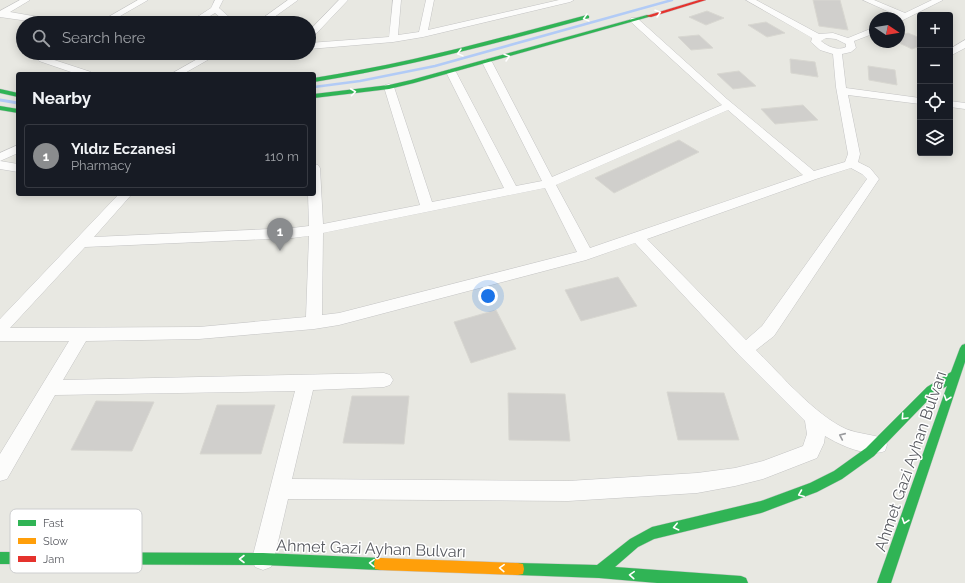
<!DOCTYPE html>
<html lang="en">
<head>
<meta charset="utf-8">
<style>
  :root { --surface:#171b24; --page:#242831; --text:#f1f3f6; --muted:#9ea1a6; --line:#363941; --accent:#8a8c8e }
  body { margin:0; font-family:Raleway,sans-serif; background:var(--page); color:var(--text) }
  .controls { position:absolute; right:12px; top:12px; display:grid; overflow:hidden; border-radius:4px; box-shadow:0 2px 10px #0003 }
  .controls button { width:36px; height:36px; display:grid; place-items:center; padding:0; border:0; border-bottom:1px solid var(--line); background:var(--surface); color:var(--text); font:20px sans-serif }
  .compass { position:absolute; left:869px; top:12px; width:36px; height:36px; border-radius:50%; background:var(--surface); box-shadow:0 2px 10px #0003; rotate:102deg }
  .you { position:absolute; left:488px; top:296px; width:14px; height:14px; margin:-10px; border:3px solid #fff; border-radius:50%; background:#1a73e8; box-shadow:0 0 0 6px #1a73e833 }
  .badge { display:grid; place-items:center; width:26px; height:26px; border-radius:50%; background:var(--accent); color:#fff; font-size:13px; font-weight:700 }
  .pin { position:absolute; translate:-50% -33px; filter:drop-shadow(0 1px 2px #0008) }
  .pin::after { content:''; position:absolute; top:21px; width:14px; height:12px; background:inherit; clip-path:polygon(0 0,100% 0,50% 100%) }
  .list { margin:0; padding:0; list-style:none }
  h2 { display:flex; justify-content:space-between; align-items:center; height:52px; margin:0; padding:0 16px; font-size:17px }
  h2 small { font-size:13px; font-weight:400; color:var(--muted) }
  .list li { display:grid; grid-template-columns:26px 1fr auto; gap:12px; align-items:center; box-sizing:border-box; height:64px; margin:0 8px 8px; padding:0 8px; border:1px solid var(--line); border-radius:4px }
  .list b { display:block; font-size:15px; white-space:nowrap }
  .list p { margin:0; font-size:13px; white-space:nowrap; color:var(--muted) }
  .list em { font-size:13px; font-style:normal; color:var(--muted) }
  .icon { flex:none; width:22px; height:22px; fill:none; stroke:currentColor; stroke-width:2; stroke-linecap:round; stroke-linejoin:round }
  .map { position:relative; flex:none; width:965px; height:583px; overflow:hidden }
  .search { position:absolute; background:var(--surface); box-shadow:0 2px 10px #0003; left:16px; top:16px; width:300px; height:44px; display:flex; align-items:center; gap:10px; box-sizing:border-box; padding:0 14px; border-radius:22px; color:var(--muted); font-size:15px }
  .panel { position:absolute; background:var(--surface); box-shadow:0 2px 10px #0003; left:16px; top:72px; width:300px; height:124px; border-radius:4px }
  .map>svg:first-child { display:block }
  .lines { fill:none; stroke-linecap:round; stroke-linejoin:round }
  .stream-far1 { stroke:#b2cbf6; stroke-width:2.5 }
  .stream { stroke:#b2cbf6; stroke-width:3 }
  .building { fill:#d0cfcc; stroke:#d8d7d1 }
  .street-casing { stroke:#c4c4c4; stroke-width:1 }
  .fast-casing { stroke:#c7c7c7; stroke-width:1 }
  .slow-casing { stroke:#c7c7c7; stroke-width:1 }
  .jam-casing { stroke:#c7c7c7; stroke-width:1 }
  .street { fill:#fcfcfb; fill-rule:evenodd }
  .fast { fill:#30b455; fill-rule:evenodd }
  .slow { fill:#ff9f0a; fill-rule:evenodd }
  .jam { fill:#e5322d; fill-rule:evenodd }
  .oneway { stroke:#fff }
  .oneway2 { stroke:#9a9b9e }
  .labels { text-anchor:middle; stroke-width:3; stroke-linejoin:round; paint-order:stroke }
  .near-street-label { font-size:16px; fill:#585a60; stroke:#fff }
  .key { fill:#fff; stroke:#cdcecf; stroke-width:1 }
  .key-label { font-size:11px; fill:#585a60 }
</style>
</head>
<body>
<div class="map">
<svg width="965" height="583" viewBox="0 0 965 583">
  <rect width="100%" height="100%" fill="#e8e8e2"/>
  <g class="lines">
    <path class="stream-far1" d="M314 87 360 81 435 66 672 0"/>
    <path class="stream" d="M0 100 18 103"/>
  </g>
  <path class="building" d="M813 0H840L848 30 819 26Z
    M707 11 724 18 706 25 689 17Z
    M766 22 785 33 767 37 748 25Z
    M908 33 920 38V46L912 49 897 42H899V36Z
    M699 35 713 48 691 50 678 37Z
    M790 59 815 62 818 77 791 73Z
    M868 66 895 70 897 85 869 80Z
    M739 71 756 86 733 89 717 74Z
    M803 105 818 120 775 124 761 109Z
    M679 140 699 152 614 193 595 178Z
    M618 277 637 306 581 321 565 290Z
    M496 310 516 349 471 363 454 322Z
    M667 392 724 393 739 440H678Z
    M508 393 565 394 570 441 509 440Z
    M352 396H409L404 444 343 443Z
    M96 401 154 402 132 451 71 450Z
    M217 405H275L261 454H200Z"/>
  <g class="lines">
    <defs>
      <path id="street" d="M20 0H30L10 12 56 20 60 23H42L0 17V11Z
        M138 0H148L108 23H98Z
        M215 0H223L219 8 236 23H227L215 13 198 23H188L211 8Z
        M288 0H298L266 23H256Z
        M339 0H348L312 38 309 39V31Z
        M393 0H401L398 35 419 32 426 0H434L428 30 559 0H574L570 2 423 37 393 42 309 49V43L389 37Z
        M746 0H756L819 34 833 33 848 38 875 27V33L854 41 856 48 851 52 842 54 846 88 920 98V104L848 95 860 154 858 162 870 168 879 179 774 336 756 350C781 375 815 415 846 429 858 434 872 434 885 439L887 445 885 451C867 458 840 445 825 436L824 443 817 458 763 479 735 486 697 493 568 501 288 499 274 559 271 567 263 570 255 567 252 559 295 391 55 395 7 479 0 481V454L69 341H0V319L119 194H132L94 237 292 228 309 226 308 194H314V164L318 165 320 168 323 224 420 205 384 87 385 85 389 84 394 87 432 202 504 188 446 72 448 70 451 69 456 72 516 186 542 181 482 62 484 60 487 59 492 62 552 177 722 105 631 22 630 20 631 18H637L727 99 814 171 845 162 848 154 836 87 833 54 820 50 811 42 812 38ZM826 38 836 39 846 44V47C838 51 828 47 821 41ZM728 110 803 175 590 248 556 185ZM851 168 862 174 867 179 762 326 746 340 647 239 816 179ZM545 188 577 252 339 313 322 315 323 233ZM309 236 306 317 199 327 10 328 85 247 292 238ZM635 243 739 355 805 421 807 434 803 446 763 461 735 468 697 473 568 481 292 479 313 390 384 387 390 385 393 380 390 375 384 373 63 380 86 341 199 339 314 329 339 325 586 260Z
        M863 0H874L905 13 932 0H943L899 22V18H895L898 16Z
        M965 40V48L950 56V49Z
        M208 53H220L183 74H171Z
        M42 56 91 72 92 74H77L39 61 37 59Z
        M950 101 965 103V109L950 107Z
        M18 145V153L0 161V153Z
        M0 161 18 164V172L0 169Z"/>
      <path id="fast" d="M587 15 589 16V18C498 43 407 67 314 82V78C407 64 496 39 587 15Z
        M647 15 652 16 414 83 389 89 314 98V94L389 85 411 80Z
        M0 89 18 93V97L0 93Z
        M0 106 18 109V113L0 110Z
        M965 344V362L891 583H877L947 386 935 393 874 456 842 479 817 492 761 513 654 539 638 547 615 567 741 576 746 578 748 583H657L599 578 518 575 513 574 512 569 513 564 518 563 597 565 630 539 652 527 761 501 810 483 834 471 866 448 927 387 951 372 960 348 962 345Z
        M0 552 263 553 380 558 385 559 386 564 385 569 380 570 263 565 0 564Z"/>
      <path id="slow" d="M380 558 518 563 523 564 524 569 523 574 518 575 380 570 375 569 374 564 375 559Z"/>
      <path id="jam" d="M699 0H706L651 17 646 16Z"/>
    </defs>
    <use href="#street" class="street-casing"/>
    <use href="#fast" class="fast-casing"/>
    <use href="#slow" class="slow-casing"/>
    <use href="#jam" class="jam-casing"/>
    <use href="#street" class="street"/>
    <use href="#fast" class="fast"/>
    <use href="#slow" class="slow"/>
    <use href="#jam" class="jam"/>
  </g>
  <defs><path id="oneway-chevron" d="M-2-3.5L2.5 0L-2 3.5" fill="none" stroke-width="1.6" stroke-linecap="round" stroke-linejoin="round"/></defs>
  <g class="oneway">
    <use href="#oneway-chevron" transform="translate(658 13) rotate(-16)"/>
    <use href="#oneway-chevron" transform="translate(586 18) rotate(165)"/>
    <use href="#oneway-chevron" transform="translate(460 53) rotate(165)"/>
    <use href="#oneway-chevron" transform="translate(507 57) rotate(-16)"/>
    <use href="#oneway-chevron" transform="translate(353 92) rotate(-7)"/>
    <use href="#oneway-chevron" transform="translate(947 398) rotate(109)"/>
    <use href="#oneway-chevron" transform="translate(904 417) rotate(133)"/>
    <use href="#oneway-chevron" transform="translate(801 494) rotate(158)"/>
    <use href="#oneway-chevron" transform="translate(905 521) rotate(109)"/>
    <use href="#oneway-chevron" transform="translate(676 527) rotate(167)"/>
    <use href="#oneway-chevron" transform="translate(242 559) rotate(-180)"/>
    <use href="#oneway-chevron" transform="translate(372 563) rotate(-178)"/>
    <use href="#oneway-chevron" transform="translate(502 568) rotate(-178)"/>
    <use href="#oneway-chevron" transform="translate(632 575) rotate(-176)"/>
  </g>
  <use class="oneway2" href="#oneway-chevron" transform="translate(842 436) rotate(-156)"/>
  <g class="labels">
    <g class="near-street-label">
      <text transform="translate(910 461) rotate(-71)" y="6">Ahmet Gazi Ayhan Bulvarı</text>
      <text transform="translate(371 548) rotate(2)" y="6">Ahmet Gazi Ayhan Bulvarı</text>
    </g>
  </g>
  <rect x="10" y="509" width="132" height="64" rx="6" class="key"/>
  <rect x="18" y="520" width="18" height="6" fill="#30b455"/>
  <rect x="18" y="538" width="18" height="6" fill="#ff9f0a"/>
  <rect x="18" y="556" width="18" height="6" fill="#e5322d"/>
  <g class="key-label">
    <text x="43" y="527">Fast</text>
    <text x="43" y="545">Slow</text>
    <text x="43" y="563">Jam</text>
  </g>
</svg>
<div class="controls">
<button>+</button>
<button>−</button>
<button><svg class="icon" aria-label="locate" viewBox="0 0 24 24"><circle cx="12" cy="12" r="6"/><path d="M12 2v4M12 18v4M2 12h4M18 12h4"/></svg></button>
<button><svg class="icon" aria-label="layers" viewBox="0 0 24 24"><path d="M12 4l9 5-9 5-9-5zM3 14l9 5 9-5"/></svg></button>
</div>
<svg class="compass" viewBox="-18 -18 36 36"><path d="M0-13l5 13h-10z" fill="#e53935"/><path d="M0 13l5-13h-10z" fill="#9ea1a6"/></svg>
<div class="you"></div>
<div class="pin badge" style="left:280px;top:251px">1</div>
<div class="search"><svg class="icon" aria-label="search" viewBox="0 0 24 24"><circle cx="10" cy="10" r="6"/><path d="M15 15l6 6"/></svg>Search here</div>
<section class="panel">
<h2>Nearby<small></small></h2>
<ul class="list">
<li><span class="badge">1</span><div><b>Yıldız Eczanesi</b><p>Pharmacy</p></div><em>110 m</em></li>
</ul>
</section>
</div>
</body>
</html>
